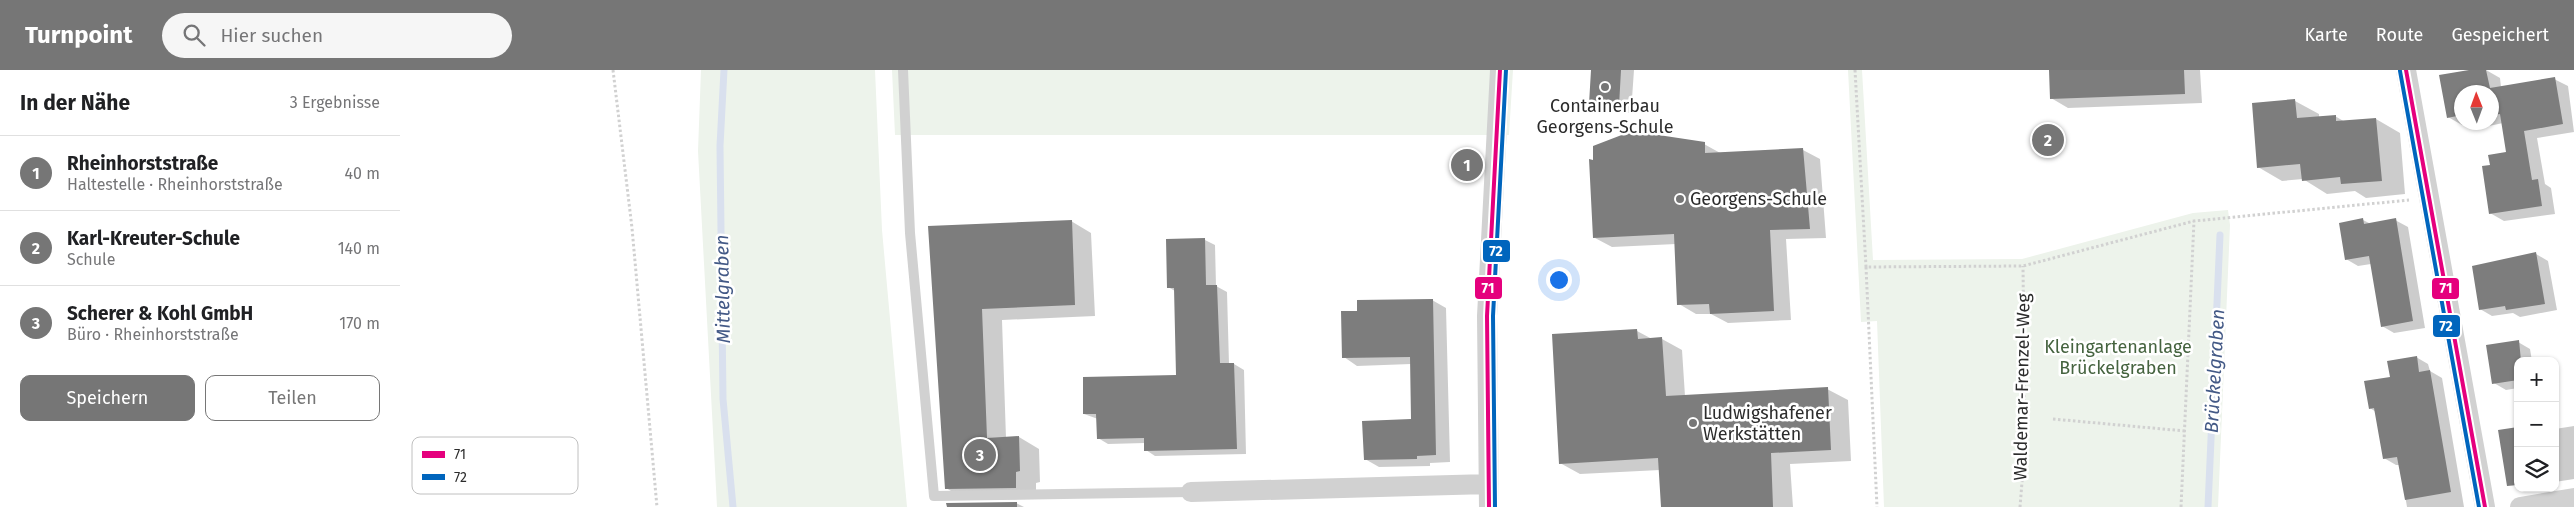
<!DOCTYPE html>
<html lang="de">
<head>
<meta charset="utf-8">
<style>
  :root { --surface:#fff; --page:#f6f6f6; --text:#202124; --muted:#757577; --line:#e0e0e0; --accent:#767676 }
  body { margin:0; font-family:"Fira Sans",sans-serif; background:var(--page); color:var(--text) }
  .controls { position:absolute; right:15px; bottom:15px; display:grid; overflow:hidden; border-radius:10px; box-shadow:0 1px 4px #0004 }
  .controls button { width:45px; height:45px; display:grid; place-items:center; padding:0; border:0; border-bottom:1px solid var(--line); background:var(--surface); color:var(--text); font:25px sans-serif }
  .compass { position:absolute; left:2054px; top:15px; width:45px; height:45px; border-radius:50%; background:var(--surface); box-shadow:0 1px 4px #0004; rotate:359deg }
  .you { position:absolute; left:1158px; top:209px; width:18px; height:18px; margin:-12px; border:4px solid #fff; border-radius:50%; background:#1a73e8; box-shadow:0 0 0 8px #1a73e833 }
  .badge { display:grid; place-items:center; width:32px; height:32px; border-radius:50%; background:var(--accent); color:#fff; font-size:16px; font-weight:700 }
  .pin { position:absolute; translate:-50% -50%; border:2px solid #fff; box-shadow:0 1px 5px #0006 }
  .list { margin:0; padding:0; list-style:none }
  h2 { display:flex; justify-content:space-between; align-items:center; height:65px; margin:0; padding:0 20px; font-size:21px }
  h2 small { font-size:16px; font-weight:400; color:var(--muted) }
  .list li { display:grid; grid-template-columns:32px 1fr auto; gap:15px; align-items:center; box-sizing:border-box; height:75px; padding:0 20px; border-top:1px solid var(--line) }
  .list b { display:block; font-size:19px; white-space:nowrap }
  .list p { margin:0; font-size:16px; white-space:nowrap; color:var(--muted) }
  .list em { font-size:16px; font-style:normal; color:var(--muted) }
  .actions { display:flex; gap:10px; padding:15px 20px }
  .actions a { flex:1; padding:11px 0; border:1px solid var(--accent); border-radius:10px; text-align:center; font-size:18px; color:var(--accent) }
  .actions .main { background:var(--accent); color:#fff }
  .icon { flex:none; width:28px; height:28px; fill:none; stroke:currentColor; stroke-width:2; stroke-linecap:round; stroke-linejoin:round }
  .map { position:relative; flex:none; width:2174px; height:437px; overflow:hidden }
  header { display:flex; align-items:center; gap:30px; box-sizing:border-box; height:70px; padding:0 25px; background:var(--accent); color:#fff }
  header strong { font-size:24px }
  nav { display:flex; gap:28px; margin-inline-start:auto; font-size:18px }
  .search { width:350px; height:45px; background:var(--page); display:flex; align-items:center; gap:12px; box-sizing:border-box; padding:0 18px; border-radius:28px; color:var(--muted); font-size:19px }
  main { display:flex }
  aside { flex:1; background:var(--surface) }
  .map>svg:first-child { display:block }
  .green { fill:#edf3eb }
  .shadow { fill:#0003 }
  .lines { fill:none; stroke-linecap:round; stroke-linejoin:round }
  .stream { stroke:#d9e0ee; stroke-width:7 }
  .building { fill:#7d7d7d }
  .path { stroke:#d1d1d1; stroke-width:3; stroke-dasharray:2.5 2.5; stroke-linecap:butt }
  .lane { stroke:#d1d1d1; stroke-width:10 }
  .street { stroke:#d1d1d1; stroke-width:20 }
  .bus-1-casing { stroke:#fff; stroke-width:8 }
  .bus-2-casing { stroke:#fff; stroke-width:8 }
  .bus-1 { stroke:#e5007d; stroke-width:4 }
  .bus-2 { stroke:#0065bd; stroke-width:4 }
  .poi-dot { fill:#767676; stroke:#fff; stroke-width:2 }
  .labels { text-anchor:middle; stroke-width:5; stroke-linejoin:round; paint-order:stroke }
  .poi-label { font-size:18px; fill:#2c2c2c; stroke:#fff; text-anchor:start }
  .park-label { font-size:18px; fill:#45633f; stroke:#fff }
  .street-label { font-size:18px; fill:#2c2c2c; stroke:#fff }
  .water-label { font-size:19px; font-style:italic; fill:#435986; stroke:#fff }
  .key { fill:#fff; stroke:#c0c0c0; stroke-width:1 }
  .key-label { font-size:14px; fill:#2c2c2c }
  .line-badge { stroke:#fff; stroke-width:2 }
  .badge-label { font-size:14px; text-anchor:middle; font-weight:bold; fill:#fff }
</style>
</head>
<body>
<header>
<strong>Turnpoint</strong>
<div class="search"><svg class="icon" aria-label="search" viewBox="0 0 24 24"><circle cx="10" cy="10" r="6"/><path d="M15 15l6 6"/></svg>Hier suchen</div>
<nav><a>Karte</a><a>Route</a><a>Gespeichert</a></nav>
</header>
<main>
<aside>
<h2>In der Nähe<small>3 Ergebnisse</small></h2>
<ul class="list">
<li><span class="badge">1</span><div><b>Rheinhorststraße</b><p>Haltestelle · Rheinhorststraße</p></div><em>40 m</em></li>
<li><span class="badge">2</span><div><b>Karl-Kreuter-Schule</b><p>Schule</p></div><em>140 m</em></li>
<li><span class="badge">3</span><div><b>Scherer &amp; Kohl GmbH</b><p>Büro · Rheinhorststraße</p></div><em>170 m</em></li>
</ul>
<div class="actions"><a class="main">Speichern</a><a>Teilen</a></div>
</aside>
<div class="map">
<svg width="2174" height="437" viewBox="0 0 2174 437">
  <rect width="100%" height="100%" fill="#fff"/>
  <path class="green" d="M301 0H475L482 160 507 437H317L298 81Z
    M492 0H1113L1109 65H495Z
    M1448 0H1462L1473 190 1622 189 1793 143 1828 140 1830 155 1818 437H1484L1477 251 1461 252Z"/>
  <path class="shadow" d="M1192 0H1234L1231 43 1202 41 1190 34Z
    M1650 0H1800L1802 33 1668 38 1651 28Z
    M2086 0 2100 8 2101 17 2154 9 2168 16 2174 62 2137 68 2145 114 2151 118 2155 144 2104 151 2090 143 2091 96 2108 83 2103 53 2089 56 2081 52H2092V22H2062V52H2075L2062 55 2048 47 2041 6Z
    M1895 31 1919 44V48L1935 46 1945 52 1976 49 2000 63 2005 124 1966 128 1955 121 1927 124 1903 109 1882 111 1858 97Z
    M1304 74 1322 84 1403 80 1420 89 1426 168 1386 169 1391 250 1328 253 1311 244H1296L1279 234 1276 174 1212 177 1195 168Z
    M1963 150 1971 154 1995 150 2008 157 2025 258 1994 263 1982 256 1971 194 1958 196 1946 189Z
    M671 151 691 163 695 246 602 250 606 368 619 367 639 379 640 412 636 413V429L566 430 546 418 530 157Z
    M805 170 815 175 816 216 827 222 829 294H834L844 300 846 384 755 386 746 380 745 373 708 374 698 368V349L684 344 778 306 775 221 768 217Z
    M2136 184 2148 191 2157 240 2120 247 2113 243 2092 246 2080 239 2073 197Z
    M1032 230 1046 238 1050 392 1030 393V396L979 397 965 389 1012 351 1011 294 957 296 944 287 959 242Z
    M1237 261 1252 269H1262L1282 280 1285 326 1427 319 1448 330 1451 391 1390 394 1393 437H1262L1260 400 1180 404 1160 393Z
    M2118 272 2130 279 2132 291H2118V318L2106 320 2094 313Z
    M2016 287 2028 294 2030 301 2042 308 2064 437H2007L2000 395H1996L1984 388 1976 342 1970 338 1992 308Z
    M2174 356V409L2155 412V359Z
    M616 433 624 437H548Z"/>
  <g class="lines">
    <path class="stream" d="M324 0 320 76 323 329 333 437
      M1808 437 1820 165"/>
  </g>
  <path class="building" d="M1191 0H1221L1219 36 1189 34Z
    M1649 0H1784L1785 24 1650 29Z
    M2069 0H2086L2090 18 2155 7 2163 54 2124 61 2132 110 2138 109 2142 136 2089 144 2082 96 2090 95 2088 85 2106 82 2100 44 2092 45V22H2062V45L2047 48 2039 5Z
    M1895 29 1897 48 1936 45V51L1976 48 1982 111 1941 114 1940 107 1902 111 1900 94 1857 98 1852 33Z
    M1232 61 1305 72V83L1403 78 1410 159 1370 160 1374 241 1310 244 1309 234 1277 235 1274 164 1193 168 1189 89 1193 90V76Z
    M1963 148 1964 154 1996 148 2013 251 1981 257 1969 186 1945 190 1939 153Z
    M672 150 675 235 582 239 587 368 619 366 620 401 616 402V418L545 419 528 156Z
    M805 168 806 215H817L820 293H834L837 379 744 381V368L697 369 696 344H683V307L776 305 774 218H767L766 169Z
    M2136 182 2145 234 2106 240 2105 236 2079 240 2072 196Z
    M1033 229 1036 385 1017 386V389L964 390 962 351 1011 349 1010 287 942 288 941 241H957V230Z
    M1237 259 1238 269 1262 267 1266 326 1428 317 1431 380 1371 383 1373 437H1261L1258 388 1159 394 1152 264Z
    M2119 270 2121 291H2118V310L2092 314 2086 275Z
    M2017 286 2019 302 2030 300 2051 422 2005 430 1997 387 1983 389 1974 338 1969 339 1964 311 1990 307 1987 291Z
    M2118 357V415L2107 416 2098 360Z
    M617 432V437H547L546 433Z"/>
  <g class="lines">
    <path class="path" d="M213 0 232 158 257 437
      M1455 0 1466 197 1623 196 1794 151 2009 130
      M1466 197 1477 437
      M1653 349 1785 361
      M1620 437 1625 375 1623 196
      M1781 437 1794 151"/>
    <path class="lane" d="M503 0 510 163 534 426 791 422"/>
    <path class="street" d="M2006 0 2085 437
      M791 422 1089 414
      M1089 437 1087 246 1100 0
      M2120 437 2174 428"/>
    <defs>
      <path id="bus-1" d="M2006 0 2085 437
        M1089 437 1087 246 1100 0"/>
      <path id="bus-2" d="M2000 1 2079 437
        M1095 437 1093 246 1106 0"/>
    </defs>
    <use href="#bus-1" class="bus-1-casing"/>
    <use href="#bus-2" class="bus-2-casing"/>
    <use href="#bus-1" class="bus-1"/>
    <use href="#bus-2" class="bus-2"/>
  </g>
  <g class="poi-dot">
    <circle cx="1205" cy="17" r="5"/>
    <circle cx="1280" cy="129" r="5"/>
    <circle cx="1293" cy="353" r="5"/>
  </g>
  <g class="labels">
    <g class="poi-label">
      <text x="1205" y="42" text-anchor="middle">Containerbau<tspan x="1205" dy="21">Georgens-Schule</tspan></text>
      <text x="1290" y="135">Georgens-Schule</text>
      <text x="1303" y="349">Ludwigshafener<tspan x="1303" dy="21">Werkstätten</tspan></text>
    </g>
    <g class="park-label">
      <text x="1718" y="283">Kleingartenanlage<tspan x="1718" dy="21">Brückelgraben</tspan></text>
    </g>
    <g class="street-label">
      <text transform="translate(1622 317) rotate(-89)" y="6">Waldemar-Frenzel-Weg</text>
    </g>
    <g class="water-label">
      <text transform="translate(322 219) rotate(-91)" y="7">Mittelgraben</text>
      <text transform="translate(1814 301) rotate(-87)" y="7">Brückelgraben</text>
    </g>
  </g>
  <rect x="12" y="367" width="166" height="57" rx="8" class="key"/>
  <rect x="22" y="381" width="23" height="7" fill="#e5007d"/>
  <rect x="22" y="404" width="23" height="6" fill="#0065bd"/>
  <g class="key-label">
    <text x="54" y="389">71</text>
    <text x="54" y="412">72</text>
  </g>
  <g class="line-badge">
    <rect x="1082" y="169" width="29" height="24" rx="5" fill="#0065bd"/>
    <rect x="1074" y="206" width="29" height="24" rx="5" fill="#e5007d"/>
    <rect x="2031" y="207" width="29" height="23" rx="5" fill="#e5007d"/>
    <rect x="2032" y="244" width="29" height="24" rx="5" fill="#0065bd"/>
  </g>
  <g class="badge-label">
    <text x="1096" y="186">72</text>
    <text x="1088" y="223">71</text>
    <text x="2046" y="223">71</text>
    <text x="2046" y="261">72</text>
  </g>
</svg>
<div class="controls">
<button>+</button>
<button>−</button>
<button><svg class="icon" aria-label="layers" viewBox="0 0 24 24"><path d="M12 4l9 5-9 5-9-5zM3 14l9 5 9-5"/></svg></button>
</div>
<svg class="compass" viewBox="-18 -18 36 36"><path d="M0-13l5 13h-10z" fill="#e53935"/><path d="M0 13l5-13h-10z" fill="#757577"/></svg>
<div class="you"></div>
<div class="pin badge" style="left:1067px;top:95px">1</div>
<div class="pin badge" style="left:1648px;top:70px">2</div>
<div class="pin badge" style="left:580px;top:385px">3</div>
</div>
</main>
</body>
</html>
